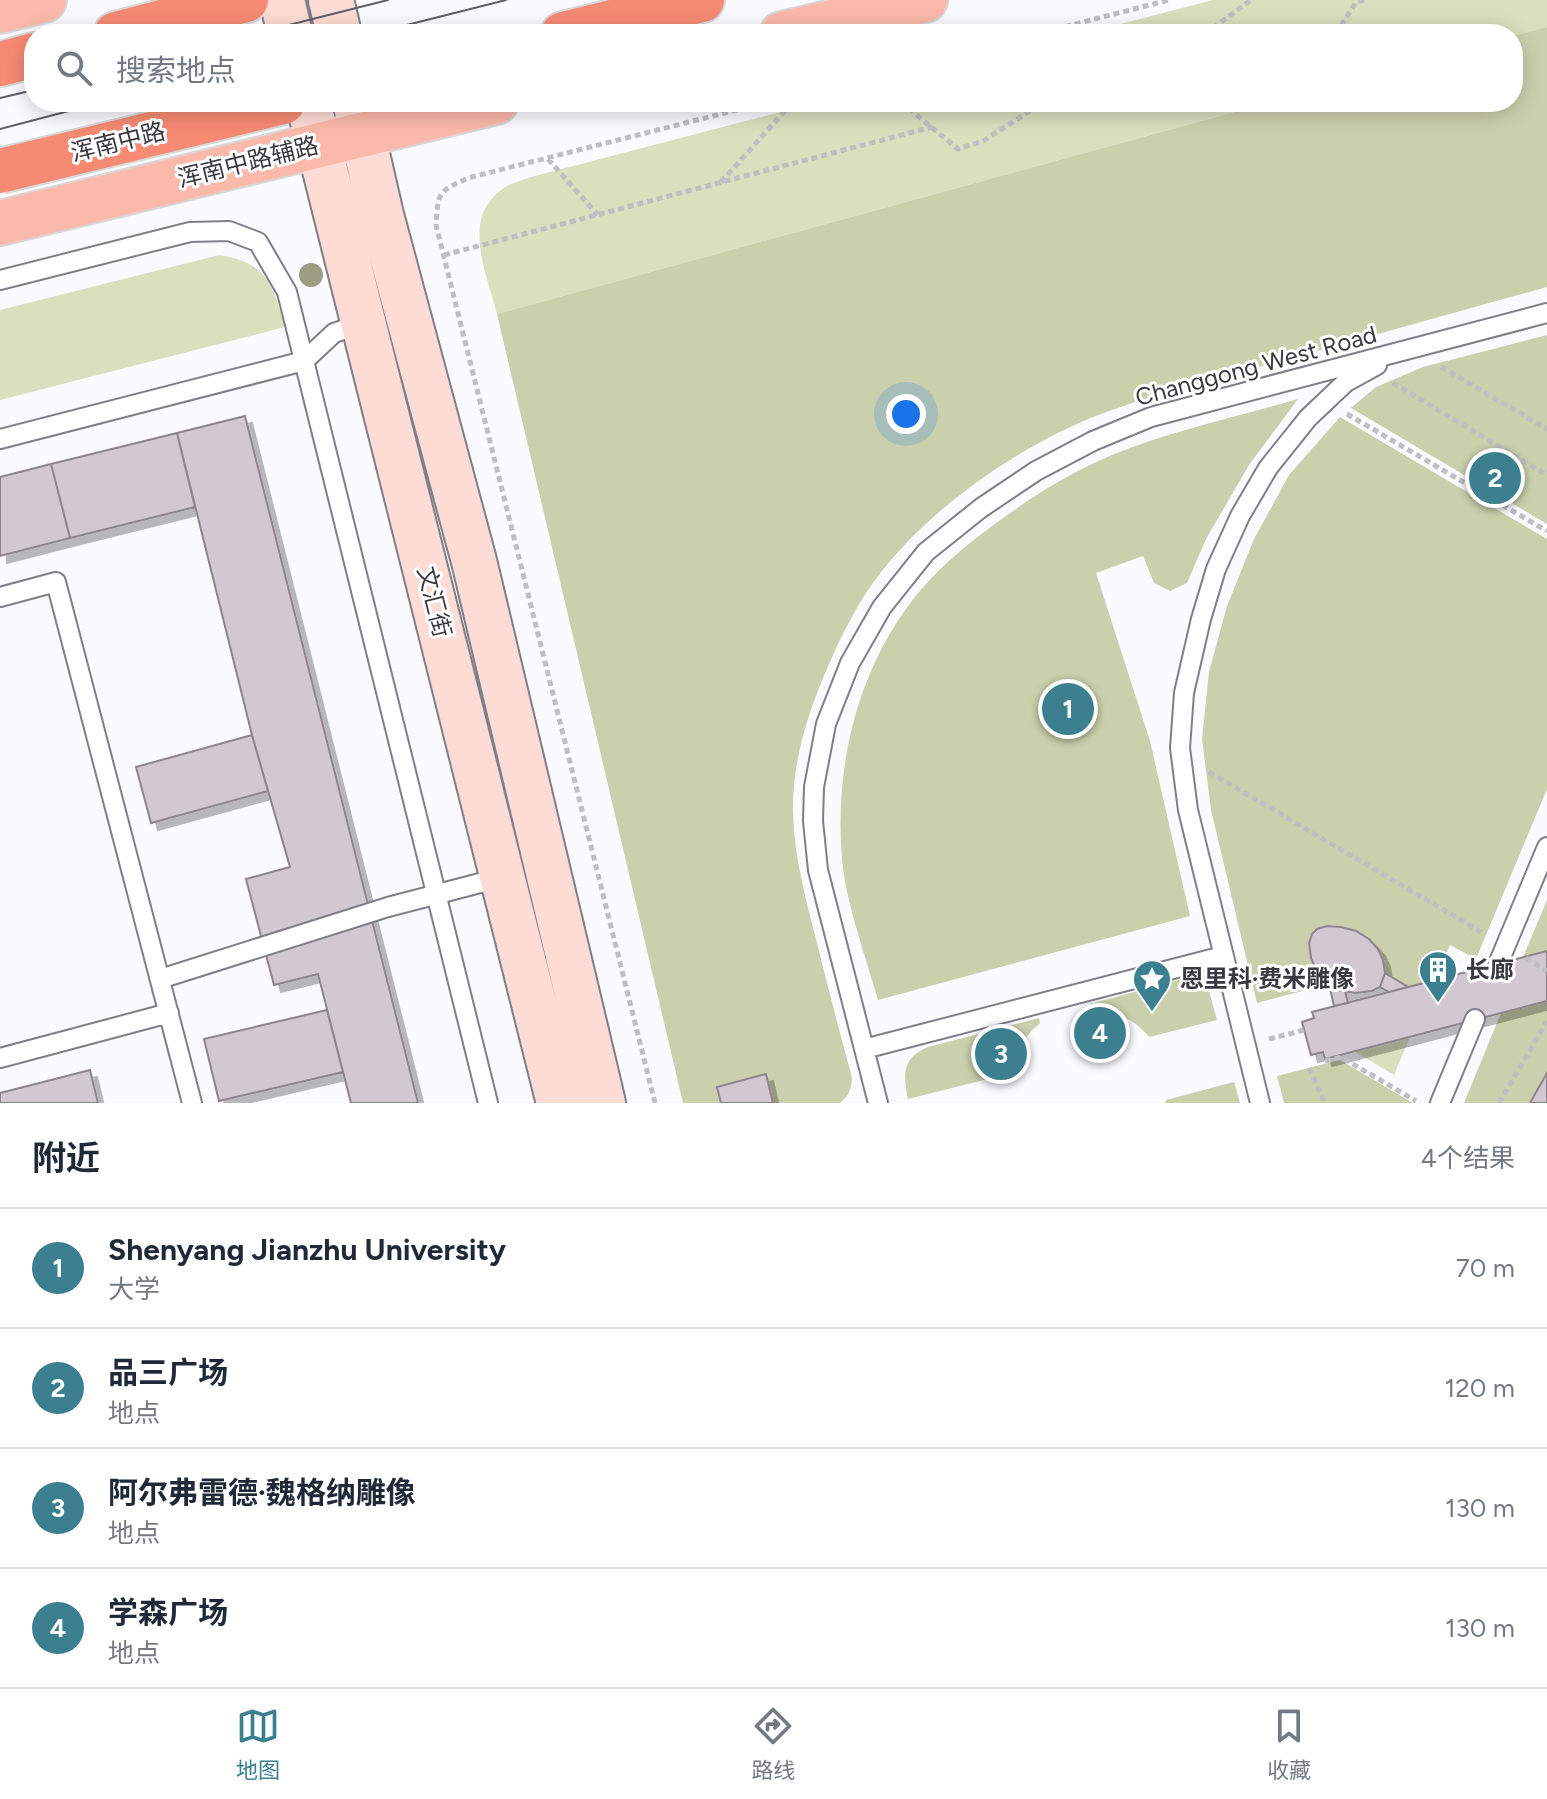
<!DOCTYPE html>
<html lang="zh">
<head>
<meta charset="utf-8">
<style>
  :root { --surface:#fff; --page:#f2f2f3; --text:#1f2937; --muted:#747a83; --line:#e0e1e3; --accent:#3c808f }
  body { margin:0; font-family:Figtree,"Noto Sans SC",sans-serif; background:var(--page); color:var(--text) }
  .you { position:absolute; left:906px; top:414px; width:28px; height:28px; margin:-20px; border:6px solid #fff; border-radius:50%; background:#1a73e8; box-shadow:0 0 0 12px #1a73e833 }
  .badge { display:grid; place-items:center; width:52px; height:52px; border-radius:50%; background:var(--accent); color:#fff; font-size:26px; font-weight:700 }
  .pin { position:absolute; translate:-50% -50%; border:4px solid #fff; box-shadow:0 2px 8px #0006 }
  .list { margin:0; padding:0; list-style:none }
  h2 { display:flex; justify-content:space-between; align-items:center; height:104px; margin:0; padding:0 32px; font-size:34px }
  h2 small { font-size:26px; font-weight:400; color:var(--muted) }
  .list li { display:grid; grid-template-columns:52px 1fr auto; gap:24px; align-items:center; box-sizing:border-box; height:120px; padding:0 32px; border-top:2px solid var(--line) }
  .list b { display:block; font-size:30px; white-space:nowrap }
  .list p { margin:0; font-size:26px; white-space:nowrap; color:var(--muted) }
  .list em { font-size:26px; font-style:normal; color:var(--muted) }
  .icon { flex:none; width:44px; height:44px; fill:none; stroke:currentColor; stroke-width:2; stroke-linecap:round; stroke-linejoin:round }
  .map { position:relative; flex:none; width:1547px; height:1103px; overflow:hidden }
  .search { position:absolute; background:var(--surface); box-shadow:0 4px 20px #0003; left:24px; right:24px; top:24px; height:88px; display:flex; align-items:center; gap:20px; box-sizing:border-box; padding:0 28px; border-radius:32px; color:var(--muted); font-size:30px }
  .sheet { height:584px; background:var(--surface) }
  nav { display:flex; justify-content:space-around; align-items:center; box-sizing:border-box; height:112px; border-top:2px solid var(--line); background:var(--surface); font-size:22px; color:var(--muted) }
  nav a { display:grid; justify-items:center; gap:4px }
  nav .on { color:var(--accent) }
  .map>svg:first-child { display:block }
  .green { fill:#dadfbe }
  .forest { fill:#cbd0ac }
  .building { fill:#d2c8d2; stroke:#8d848d; stroke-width:2; filter:url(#shadow) }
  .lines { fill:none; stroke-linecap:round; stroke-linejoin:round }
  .lane-casing { stroke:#7f7f8a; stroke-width:22 }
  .secondary-casing { stroke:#7f7f8a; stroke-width:48 }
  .primary-casing { stroke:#d7d7d8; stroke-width:48 }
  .highway-casing { stroke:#d7d7d8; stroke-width:48 }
  .path { stroke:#bebec3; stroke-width:5; stroke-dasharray:6 4; stroke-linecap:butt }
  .lane { stroke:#fff; stroke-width:18 }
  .secondary { stroke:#fddcd5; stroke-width:44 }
  .primary { stroke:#fab9aa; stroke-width:44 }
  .highway { stroke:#f78a72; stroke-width:44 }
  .tram { stroke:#5e5e63; stroke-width:2 }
  .highway-bridge-casing { stroke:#d7d7d8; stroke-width:48; stroke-linecap:butt }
  .highway-bridge { stroke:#f78a72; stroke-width:44 }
  .tree { fill:#9b9e80 }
  .labels { text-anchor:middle; stroke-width:6; stroke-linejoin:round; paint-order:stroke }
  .street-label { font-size:24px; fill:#39393e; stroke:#fff }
  .poi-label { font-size:24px; font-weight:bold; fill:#39393e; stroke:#fff; text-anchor:start }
</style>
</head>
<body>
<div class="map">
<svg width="1547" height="1103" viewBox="0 0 1547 1103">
  <defs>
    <filter id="shadow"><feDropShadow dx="7" dy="7" stdDeviation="0" flood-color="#0004"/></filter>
  </defs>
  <rect width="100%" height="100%" fill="#fafaff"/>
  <path class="green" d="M1213 0H1547V27L1513 36V34H1082Z
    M819 102H1271L497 314C486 271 459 215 507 186 514 182 523 180 531 177Z
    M219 255C267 262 273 285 285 327L0 400V310Z
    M1410 1037 1394 1075 1354 1051Z"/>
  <path class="forest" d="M1547 27V287L1141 400C1121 407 1099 414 1079 423 1007 455 931 509 882 571 858 601 841 636 826 671 807 715 792 764 793 812 794 857 806 900 817 943 828 988 840 1033 852 1078 851 1089 849 1096 840 1103H773L766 1074 717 1086 721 1103H683L497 314 1271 102H1513V36Z
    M1547 335V524L1351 408 1376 387 1423 367Z
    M1298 399 1249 465 1206 539 1187 583 1170 591 1154 583 1143 556 1096 573 1150 741 1190 916 878 1000C866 957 846 904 842 859 834 765 858 666 919 592 944 562 975 538 1006 516 1039 492 1074 471 1112 455 1171 431 1236 417 1298 399Z
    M1340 417 1547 539V789L1476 959 1450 945 1435 980 1408 987 1385 973C1384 965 1383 956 1378 949 1368 933 1334 918 1317 929 1297 941 1318 974 1329 984L1257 1003 1211 810 1202 739 1209 672 1227 606 1254 539 1289 475Z
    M1547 900V951L1523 957Z
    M1204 973 1217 1020 1149 1037C1135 1019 1113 1010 1091 1008L1090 1004Z
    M1547 1001V1073L1530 1103H1464L1501 1013Z
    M1039 1018 1040 1023C1023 1038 1015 1052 1008 1074L908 1099C903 1074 902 1058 928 1047Z
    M1340 1060 1413 1103H1284L1277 1076Z
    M1234 1082 1240 1103H1165L1166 1100Z"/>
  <path class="building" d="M245 416 418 1103H351L318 974 274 985 246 879 290 867 252 735 177 433Z
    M177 433 195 507 70 538 51 464Z
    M51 464 70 538 0 556V477Z
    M252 735 268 791 151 823 136 767Z
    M1327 926 1341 927 1356 931 1369 939 1378 949 1383 960 1385 973 1380 987 1372 991 1355 993 1338 990 1326 982 1316 970 1311 958 1309 943 1312 934 1317 929Z
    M1547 951V1001L1325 1059 1323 1052 1311 1055 1302 1022 1314 1018 1312 1012Z
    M1385 973 1408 987 1389 992 1380 987Z
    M1329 984 1338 990 1345 991 1348 1003 1334 1006Z
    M327 1010 343 1072 219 1101 204 1039Z
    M90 1070 98 1103H0V1093Z
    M1547 1073V1103H1530Z
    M766 1074 773 1103H721L717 1087Z"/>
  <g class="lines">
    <defs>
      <path id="lane" d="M0 280 190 232 229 231 258 242 287 292 488 1103
        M0 439 304 361 334 333 363 323
        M0 597 56 582 192 1103
        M1498 964 1547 847
        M160 979 388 907 503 877
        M864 1049 1223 956
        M0 1058 169 1013
        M878 1103 818 870 813 821 814 787 826 724 850 663 882 607 926 552 981 508 1036 471 1093 441 1151 417 1547 313
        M1260 1103 1188 810 1180 748 1184 693 1201 619 1216 569 1240 516 1268 468 1308 418 1346 382 1377 365
        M1440 1103 1475 1019"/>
      <path id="secondary" d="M282 0 290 34
        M331 0 339 34
        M308 102 559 1103
        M355 102 381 215 474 561 603 1103"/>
      <path id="primary" d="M0 11 44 0
        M782 34 925 0
        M0 223 496 102"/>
      <path id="highway" d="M116 34 246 0
        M563 34 702 0
        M0 64 34 55"/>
    </defs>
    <use href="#lane" class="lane-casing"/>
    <use href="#secondary" class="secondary-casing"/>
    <use href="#primary" class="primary-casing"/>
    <use href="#highway" class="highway-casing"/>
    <path class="path" d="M1036 34 1169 0
      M1205 34 1251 0
      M1336 34 1356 2 1364 0
      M901 102 958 149 983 141 1038 106 1052 102
      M548 159 598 215
      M721 182 793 102
      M444 255 932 127
      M1441 367 1547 429
      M1393 383 1547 475
      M1347 414 1547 531
      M1209 772 1483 933
      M1526 958 1547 971
      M1269 1039 1304 1030
      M1325 1061 1341 1057 1416 1101
      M1309 1068 1325 1103
      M655 1103 436 225C438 191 438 192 468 178L768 102
      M1499 1103 1547 1021"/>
    <use href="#lane" class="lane"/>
    <use href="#secondary" class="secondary"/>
    <use href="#primary" class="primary"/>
    <use href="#highway" class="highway"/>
    <path class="tram" d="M253 34 388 0
      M371 34 506 0
      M0 98 34 90
      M0 129 103 102"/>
    <defs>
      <path id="highway-bridge" d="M0 171 283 102"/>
    </defs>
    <use href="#highway-bridge" class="highway-bridge-casing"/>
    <use href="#highway-bridge" class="highway-bridge"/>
  </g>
  <circle class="tree" cx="311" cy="275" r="12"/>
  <defs>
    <symbol id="building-pin" viewBox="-11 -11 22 30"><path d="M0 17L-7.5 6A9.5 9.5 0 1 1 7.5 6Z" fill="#3c808f" stroke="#fff"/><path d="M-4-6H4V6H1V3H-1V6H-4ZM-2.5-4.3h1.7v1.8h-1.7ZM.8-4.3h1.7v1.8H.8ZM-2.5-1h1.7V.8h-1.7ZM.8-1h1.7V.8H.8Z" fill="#fff"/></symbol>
    <symbol id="sight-pin" viewBox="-11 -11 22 30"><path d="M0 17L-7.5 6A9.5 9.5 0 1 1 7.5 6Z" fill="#3c808f" stroke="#fff"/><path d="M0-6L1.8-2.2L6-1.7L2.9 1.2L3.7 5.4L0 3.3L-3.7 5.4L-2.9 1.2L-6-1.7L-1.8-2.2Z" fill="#fff"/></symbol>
  </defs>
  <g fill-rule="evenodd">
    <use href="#building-pin" x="1416" y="948" width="44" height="60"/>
    <use href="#sight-pin" x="1130" y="957" width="44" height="60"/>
  </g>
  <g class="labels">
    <g class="street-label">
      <text transform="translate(118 142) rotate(-14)" y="8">浑南中路</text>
      <text transform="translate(248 162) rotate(-14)" y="8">浑南中路辅路</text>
      <text transform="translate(1256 366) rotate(-15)" y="8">Changgong West Road</text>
      <text transform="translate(434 602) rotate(76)" y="8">文汇街</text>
    </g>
    <g class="poi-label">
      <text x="1466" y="978">长廊</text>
      <text x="1180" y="987">恩里科·费米雕像</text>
    </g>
  </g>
</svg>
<div class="you"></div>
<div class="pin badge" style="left:1068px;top:709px">1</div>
<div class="pin badge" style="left:1495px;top:478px">2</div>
<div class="pin badge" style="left:1001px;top:1054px">3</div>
<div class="pin badge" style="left:1100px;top:1033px">4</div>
<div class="search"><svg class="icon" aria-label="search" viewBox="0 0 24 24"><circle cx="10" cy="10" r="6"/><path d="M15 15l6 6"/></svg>搜索地点</div>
</div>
<section class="sheet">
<h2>附近<small>4个结果</small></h2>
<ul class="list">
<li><span class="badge">1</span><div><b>Shenyang Jianzhu University</b><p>大学</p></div><em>70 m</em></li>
<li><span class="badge">2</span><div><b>品三广场</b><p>地点</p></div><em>120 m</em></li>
<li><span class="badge">3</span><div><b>阿尔弗雷德·魏格纳雕像</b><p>地点</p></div><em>130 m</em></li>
<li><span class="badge">4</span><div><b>学森广场</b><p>地点</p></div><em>130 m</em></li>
</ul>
</section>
<nav>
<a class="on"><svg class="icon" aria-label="map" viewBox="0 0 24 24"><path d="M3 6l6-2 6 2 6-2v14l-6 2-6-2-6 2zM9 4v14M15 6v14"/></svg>地图</a>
<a><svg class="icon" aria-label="directions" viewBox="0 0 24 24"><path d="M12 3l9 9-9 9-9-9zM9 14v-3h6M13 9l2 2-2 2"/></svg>路线</a>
<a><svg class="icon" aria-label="saved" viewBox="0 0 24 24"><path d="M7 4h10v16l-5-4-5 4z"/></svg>收藏</a>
</nav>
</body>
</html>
